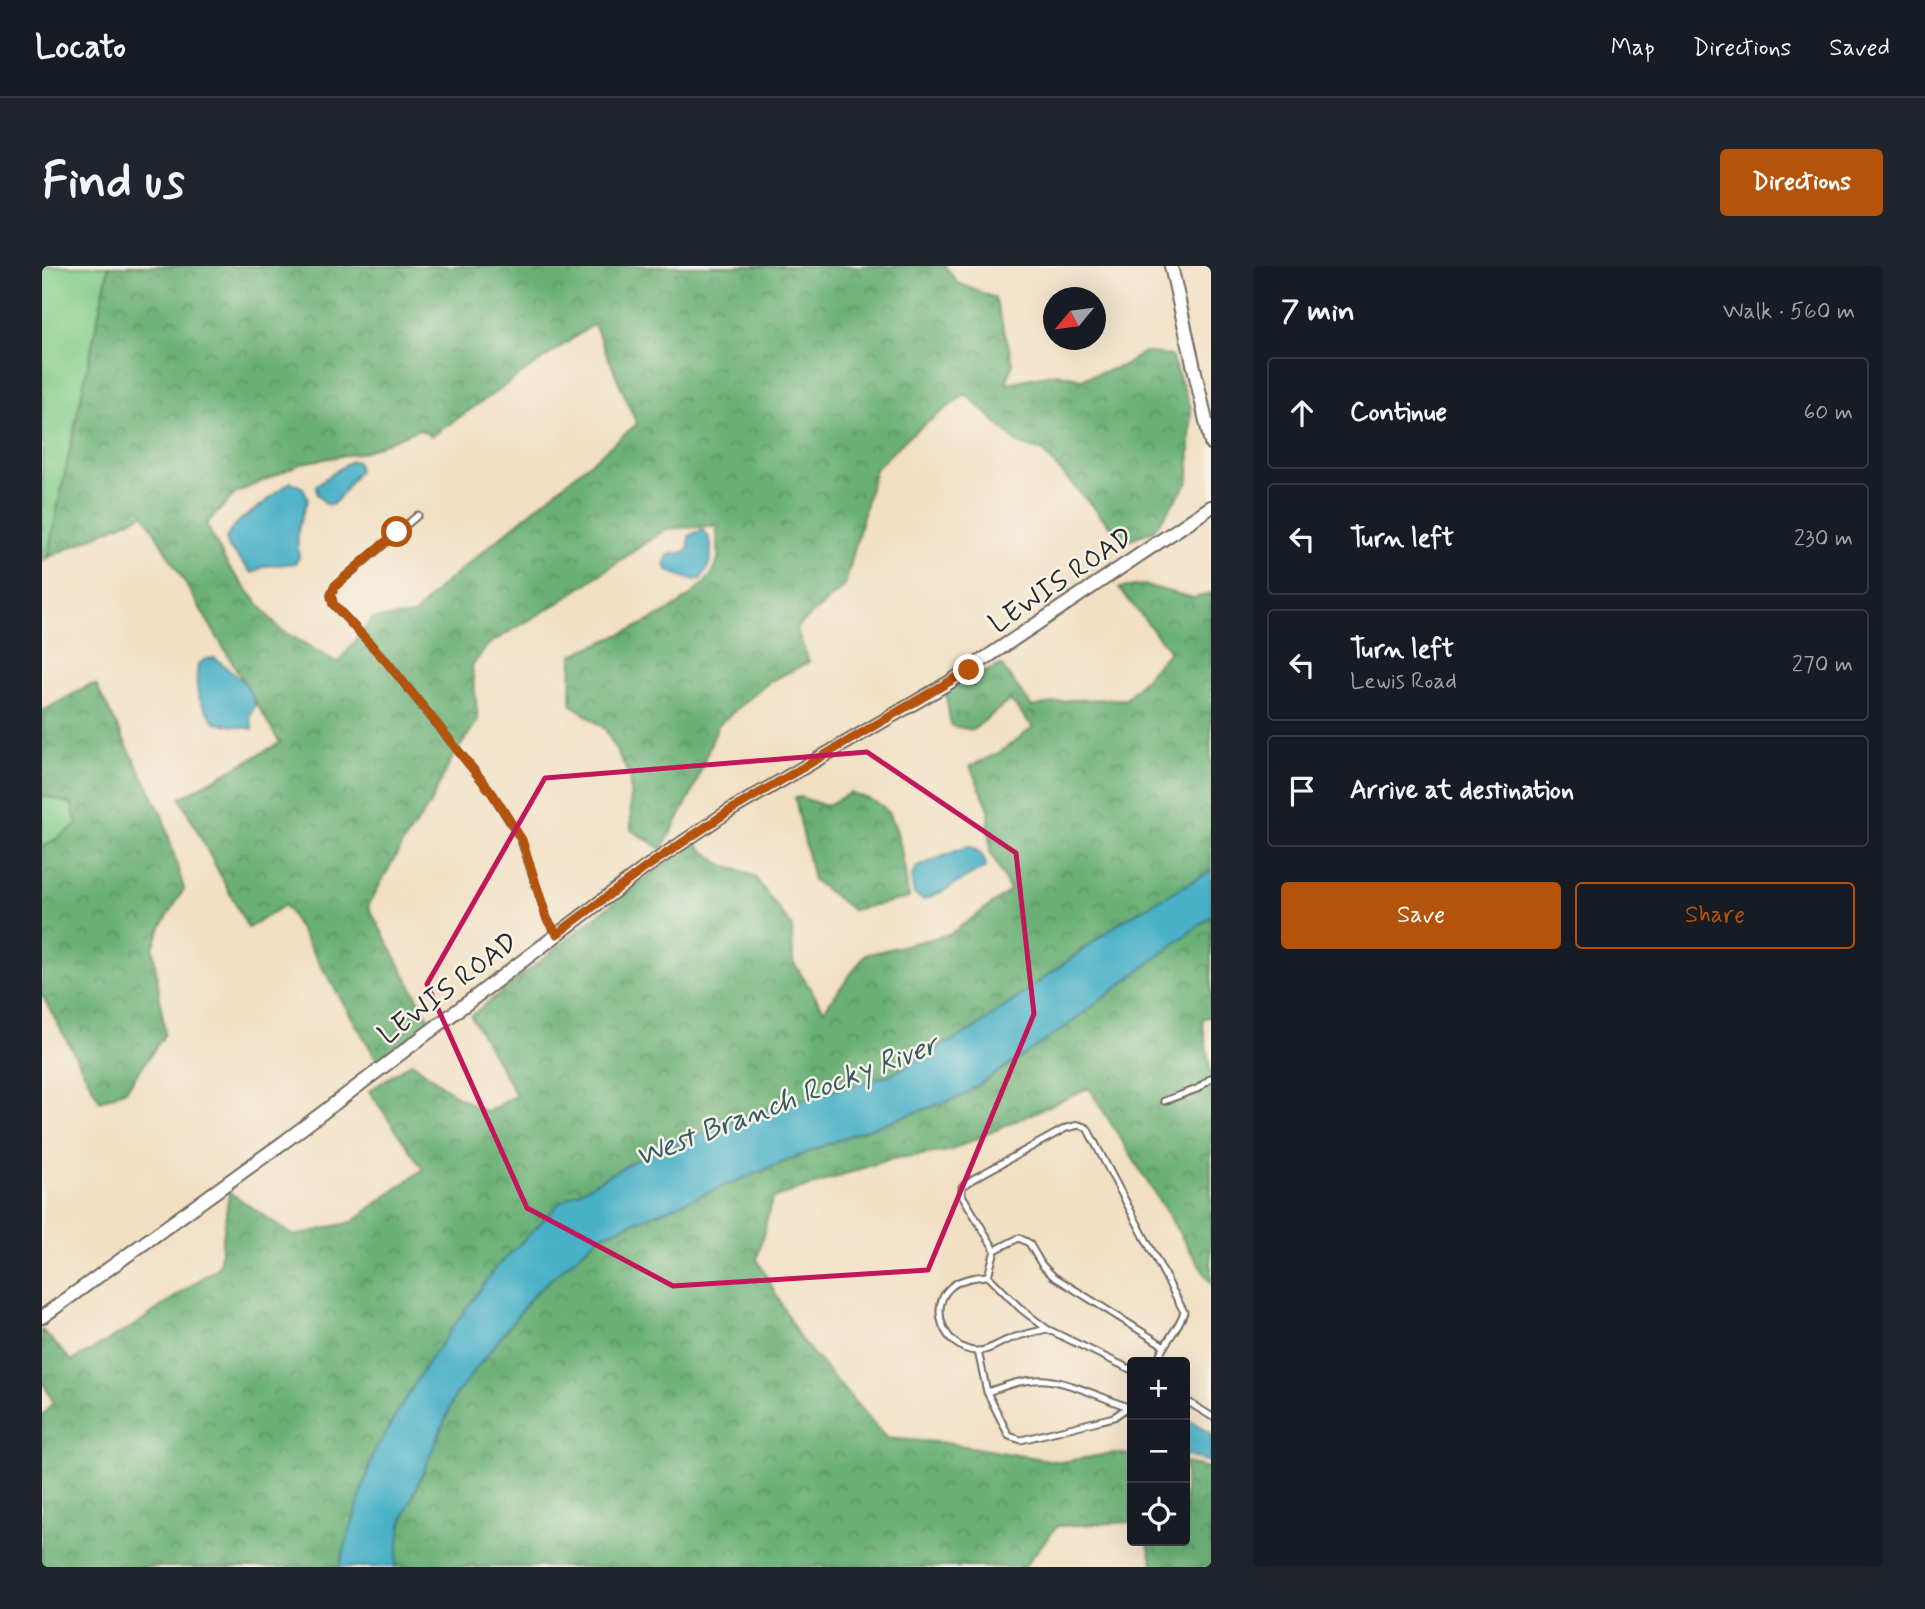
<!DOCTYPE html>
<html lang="en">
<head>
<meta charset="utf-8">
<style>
  :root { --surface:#171b24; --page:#20242c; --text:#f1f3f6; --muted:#9ea1a6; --line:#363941; --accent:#b45309 }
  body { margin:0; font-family:Mynerve,sans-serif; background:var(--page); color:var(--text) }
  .controls { position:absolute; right:21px; bottom:21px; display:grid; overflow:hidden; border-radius:7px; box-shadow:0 7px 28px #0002 }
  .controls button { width:63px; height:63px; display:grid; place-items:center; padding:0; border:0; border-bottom:2px solid var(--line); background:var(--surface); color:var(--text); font:35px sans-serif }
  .compass { position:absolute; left:1001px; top:21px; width:63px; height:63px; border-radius:50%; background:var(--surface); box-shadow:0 7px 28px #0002; rotate:241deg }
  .stop { position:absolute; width:21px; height:21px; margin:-16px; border:5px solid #b45309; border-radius:50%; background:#fff }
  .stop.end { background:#b45309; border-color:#fff; box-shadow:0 2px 7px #0008 }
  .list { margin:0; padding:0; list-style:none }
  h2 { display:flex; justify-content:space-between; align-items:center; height:91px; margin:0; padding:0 28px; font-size:30px }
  h2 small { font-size:23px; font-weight:400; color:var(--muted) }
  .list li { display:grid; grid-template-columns:46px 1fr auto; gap:21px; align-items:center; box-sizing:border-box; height:112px; margin:0 14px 14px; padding:0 14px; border:2px solid var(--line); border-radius:7px }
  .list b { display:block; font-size:26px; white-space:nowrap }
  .list p { margin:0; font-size:23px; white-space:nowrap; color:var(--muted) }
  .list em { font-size:23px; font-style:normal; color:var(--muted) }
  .actions { display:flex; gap:14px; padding:21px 28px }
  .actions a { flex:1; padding:16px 0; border:2px solid var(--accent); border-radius:7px; text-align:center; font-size:24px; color:var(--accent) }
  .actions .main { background:var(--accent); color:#fff }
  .icon { flex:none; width:38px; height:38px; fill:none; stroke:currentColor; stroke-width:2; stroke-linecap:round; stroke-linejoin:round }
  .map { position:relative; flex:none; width:1169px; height:1301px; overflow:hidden; border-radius:7px }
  header { display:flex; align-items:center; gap:42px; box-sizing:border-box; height:98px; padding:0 35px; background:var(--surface); border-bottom:2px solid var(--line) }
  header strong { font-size:33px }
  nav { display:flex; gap:38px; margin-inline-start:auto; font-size:24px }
  .intro { display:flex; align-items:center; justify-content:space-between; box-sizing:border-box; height:168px; padding:0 42px }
  h1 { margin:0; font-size:49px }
  .button { padding:18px 32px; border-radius:7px; background:var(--accent); color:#fff; font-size:24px; font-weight:700 }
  main { display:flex; gap:42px; padding:0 42px }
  aside { flex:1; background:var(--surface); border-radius:7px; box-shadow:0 7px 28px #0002 }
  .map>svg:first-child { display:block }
  .green { fill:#83cd8a; stroke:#577c5a; stroke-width:2 }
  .forest { fill:url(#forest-crowns); stroke:#4a6e50; stroke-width:2; fill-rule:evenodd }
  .water { fill:#48b1c7; stroke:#3a6e79; stroke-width:2 }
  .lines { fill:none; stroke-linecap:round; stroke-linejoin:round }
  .service-casing { stroke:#716a61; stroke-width:9 }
  .tertiary-casing { stroke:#716a61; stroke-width:16 }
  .service { stroke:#fff; stroke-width:5 }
  .tertiary { stroke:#fff; stroke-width:12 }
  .route { stroke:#b45309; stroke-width:9 }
  .marked { fill:none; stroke:#c2185b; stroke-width:5; stroke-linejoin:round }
  .labels { text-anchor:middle; stroke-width:5; stroke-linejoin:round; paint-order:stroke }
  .street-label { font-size:28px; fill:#2b2b2b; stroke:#f7f3e8 }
  .water-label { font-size:30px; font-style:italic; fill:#355a62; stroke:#f7f3e8 }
</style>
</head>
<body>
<header>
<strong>Locato</strong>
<nav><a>Map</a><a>Directions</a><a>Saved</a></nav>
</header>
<div class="intro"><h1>Find us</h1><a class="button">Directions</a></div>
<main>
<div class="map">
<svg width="1169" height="1301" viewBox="0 0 1169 1301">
  <defs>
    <pattern id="forest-crowns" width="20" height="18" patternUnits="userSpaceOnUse" patternTransform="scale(1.75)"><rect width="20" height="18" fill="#6ab076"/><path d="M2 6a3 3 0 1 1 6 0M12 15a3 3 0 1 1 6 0" fill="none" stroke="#578f61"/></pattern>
  </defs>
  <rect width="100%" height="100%" fill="#f7f3e8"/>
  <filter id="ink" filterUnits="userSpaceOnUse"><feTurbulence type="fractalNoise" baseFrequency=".0143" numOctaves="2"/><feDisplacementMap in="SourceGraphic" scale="14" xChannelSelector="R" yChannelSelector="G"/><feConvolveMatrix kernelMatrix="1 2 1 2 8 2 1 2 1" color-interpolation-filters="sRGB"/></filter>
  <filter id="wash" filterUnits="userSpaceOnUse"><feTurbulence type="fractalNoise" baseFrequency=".00686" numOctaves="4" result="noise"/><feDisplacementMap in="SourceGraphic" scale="28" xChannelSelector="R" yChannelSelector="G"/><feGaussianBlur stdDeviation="1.57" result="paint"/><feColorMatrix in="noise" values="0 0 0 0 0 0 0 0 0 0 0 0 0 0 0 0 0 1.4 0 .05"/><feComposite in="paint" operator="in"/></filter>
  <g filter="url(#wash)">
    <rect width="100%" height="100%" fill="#f2e0c4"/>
    <path class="green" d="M0 0H67L5 292 0 295Z
      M0 529 30 538 35 560 0 582Z"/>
    <path class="forest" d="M67 0H903L916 17 953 32 971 97 964 117 1015 107 1039 113 1083 99 1102 86 1129 90 1149 142 1147 215 1111 265 1082 275 999 184 978 179 924 128 867 170 833 203 803 320 754 362 767 396 727 416 676 459 650 527 620 583 589 564 588 510 563 463 529 438 530 389C574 369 640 348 670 308 680 294 676 276 674 260L624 263 518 336 447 378 430 400 436 454 409 494 387 540 361 577 326 640 388 755 337 797 243 639 206 662 138 532 238 477 102 248 5 292ZM552 58 595 158 398 321 372 349 330 353 296 397 236 362 186 300 164 258 194 227 260 197 321 186 377 163 390 170Z
      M1102 319 1152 332 1169 327V605L1080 655 937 760 850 808 714 847 603 889 332 1186 297 1301H0V1151L11 1136 0 1114V1064L30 1095 93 1059 177 1000 187 926 252 970 310 956 381 903 327 825 370 796 414 830 445 846 474 829 429 750 586 625 652 576 677 597 712 610 750 661 751 696 782 744 823 689 908 668 968 625 948 585 946 540 928 500 957 487 991 461 968 434 931 464 909 460 903 424 959 399 990 441 1027 434 1084 433 1128 385 1077 322Z
      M54 419 120 548 142 623 119 661 111 682 123 768 84 824 58 835 0 729V582L35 559 30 538 0 529V445L46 420Z
      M808 527C819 531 835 534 843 543 860 562 862 607 867 632L810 644 771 614 753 532 758 531 784 540Z
      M1169 650V750L1160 753 1169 809V1018L1047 822 907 885 848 893 730 933 715 993 758 1073 844 1172 904 1177 1019 1196 1072 1187 1090 1189V1256L1015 1260 982 1301H353L360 1256 413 1130 492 1028 558 970 811 868 918 831 1018 765Z
      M1143 1197 1169 1202V1301H1112L1105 1275H1143Z"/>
    <path class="water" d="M309 195 315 196 317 204C307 216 301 229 290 239L284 238 275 228 274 219Z
      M249 216 261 222 266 233C257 255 253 268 257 291L253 297 223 300 210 307 187 282 184 273C191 257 203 251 217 241 228 233 237 223 249 216Z
      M660 264C675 274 669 302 658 314L647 313 626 305C622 298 622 295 628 288L643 286 647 281V270Z
      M173 392 204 418 213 438 208 452 211 463 174 457C156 434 152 427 156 398L164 393Z
      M926 580C936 584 943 590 944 601L899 626 881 634 872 628 869 612 875 601Z
      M1169 605V650L1018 765 918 831 811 868 558 970 492 1028 413 1130 360 1256 353 1301H297L332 1186 384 1099 452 1004 519 936 603 889 714 847 850 808 937 760 1080 655Z
      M1143 1152 1169 1168V1196L1143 1190Z"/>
  </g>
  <g filter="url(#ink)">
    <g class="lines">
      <defs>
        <path id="service" d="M376 249 293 320 289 329 291 338 345 396 450 527 479 574 505 653 515 669
          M1122 835 1155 823 1169 812
          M953 984 977 972 987 977 1000 999 1011 1010 1121 1079
          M946 1010 953 984 920 929V921L931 913 1024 862 1037 859 1045 862 1142 1046C1136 1064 1121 1078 1114 1096
          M1005 1063C993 1066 980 1068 968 1073 956 1077 946 1086 933 1085 902 1082 885 1040 910 1020 921 1012 934 1011 946 1010L979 1043 1005 1063 1090 1104
          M936 1085 945 1126 967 1170 979 1174 1072 1151 1090 1138
          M945 1126C961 1121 977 1114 994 1114 1021 1112 1060 1132 1086 1141
          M1143 1134 1169 1150"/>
        <path id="tertiary" d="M1129 0 1169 177
          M0 1051 242 876 603 602 687 545 908 416 1169 241"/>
      </defs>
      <use href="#service" class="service-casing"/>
      <use href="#tertiary" class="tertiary-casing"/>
      <use href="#service" class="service"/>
      <use href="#tertiary" class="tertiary"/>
    </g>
  </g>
  <g class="lines" filter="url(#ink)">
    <path class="route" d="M355 266 293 320 289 329 291 338 345 396 450 527 480 574 505 653 515 668 603 602 687 545 927 404"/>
  </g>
  <path class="marked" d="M825 486 974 587 992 748 886 1004 631 1020 485 942 385 718 503 512Z"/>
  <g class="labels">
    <g class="street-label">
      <text transform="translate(1018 313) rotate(-34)" y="10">LEWIS ROAD</text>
      <text transform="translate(405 721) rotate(-37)" y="10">LEWIS ROAD</text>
    </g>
    <g class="water-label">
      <text transform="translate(744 834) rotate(-21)" y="10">West Branch Rocky River</text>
    </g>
  </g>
</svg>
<div class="controls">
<button>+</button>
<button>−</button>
<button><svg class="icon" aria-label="locate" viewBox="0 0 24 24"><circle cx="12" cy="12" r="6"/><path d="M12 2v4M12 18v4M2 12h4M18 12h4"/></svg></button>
</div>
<svg class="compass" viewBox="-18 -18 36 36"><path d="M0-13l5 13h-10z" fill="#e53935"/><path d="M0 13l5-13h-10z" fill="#9ea1a6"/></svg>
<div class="stop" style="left:355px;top:266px"></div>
<div class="stop end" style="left:927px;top:404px"></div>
</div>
<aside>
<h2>7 min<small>Walk · 560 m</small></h2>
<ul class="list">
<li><svg class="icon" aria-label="ahead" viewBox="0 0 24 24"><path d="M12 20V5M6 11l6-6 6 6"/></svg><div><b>Continue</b></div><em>60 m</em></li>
<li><svg class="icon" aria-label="left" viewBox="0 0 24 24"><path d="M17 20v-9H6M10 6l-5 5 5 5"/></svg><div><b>Turn left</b></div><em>230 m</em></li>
<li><svg class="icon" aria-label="left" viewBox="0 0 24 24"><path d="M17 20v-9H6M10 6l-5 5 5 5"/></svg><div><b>Turn left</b><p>Lewis Road</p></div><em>270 m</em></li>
<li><svg class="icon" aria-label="arrive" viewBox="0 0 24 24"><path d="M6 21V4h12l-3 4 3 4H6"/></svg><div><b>Arrive at destination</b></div></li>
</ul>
<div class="actions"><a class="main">Save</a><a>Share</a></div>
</aside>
</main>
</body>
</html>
